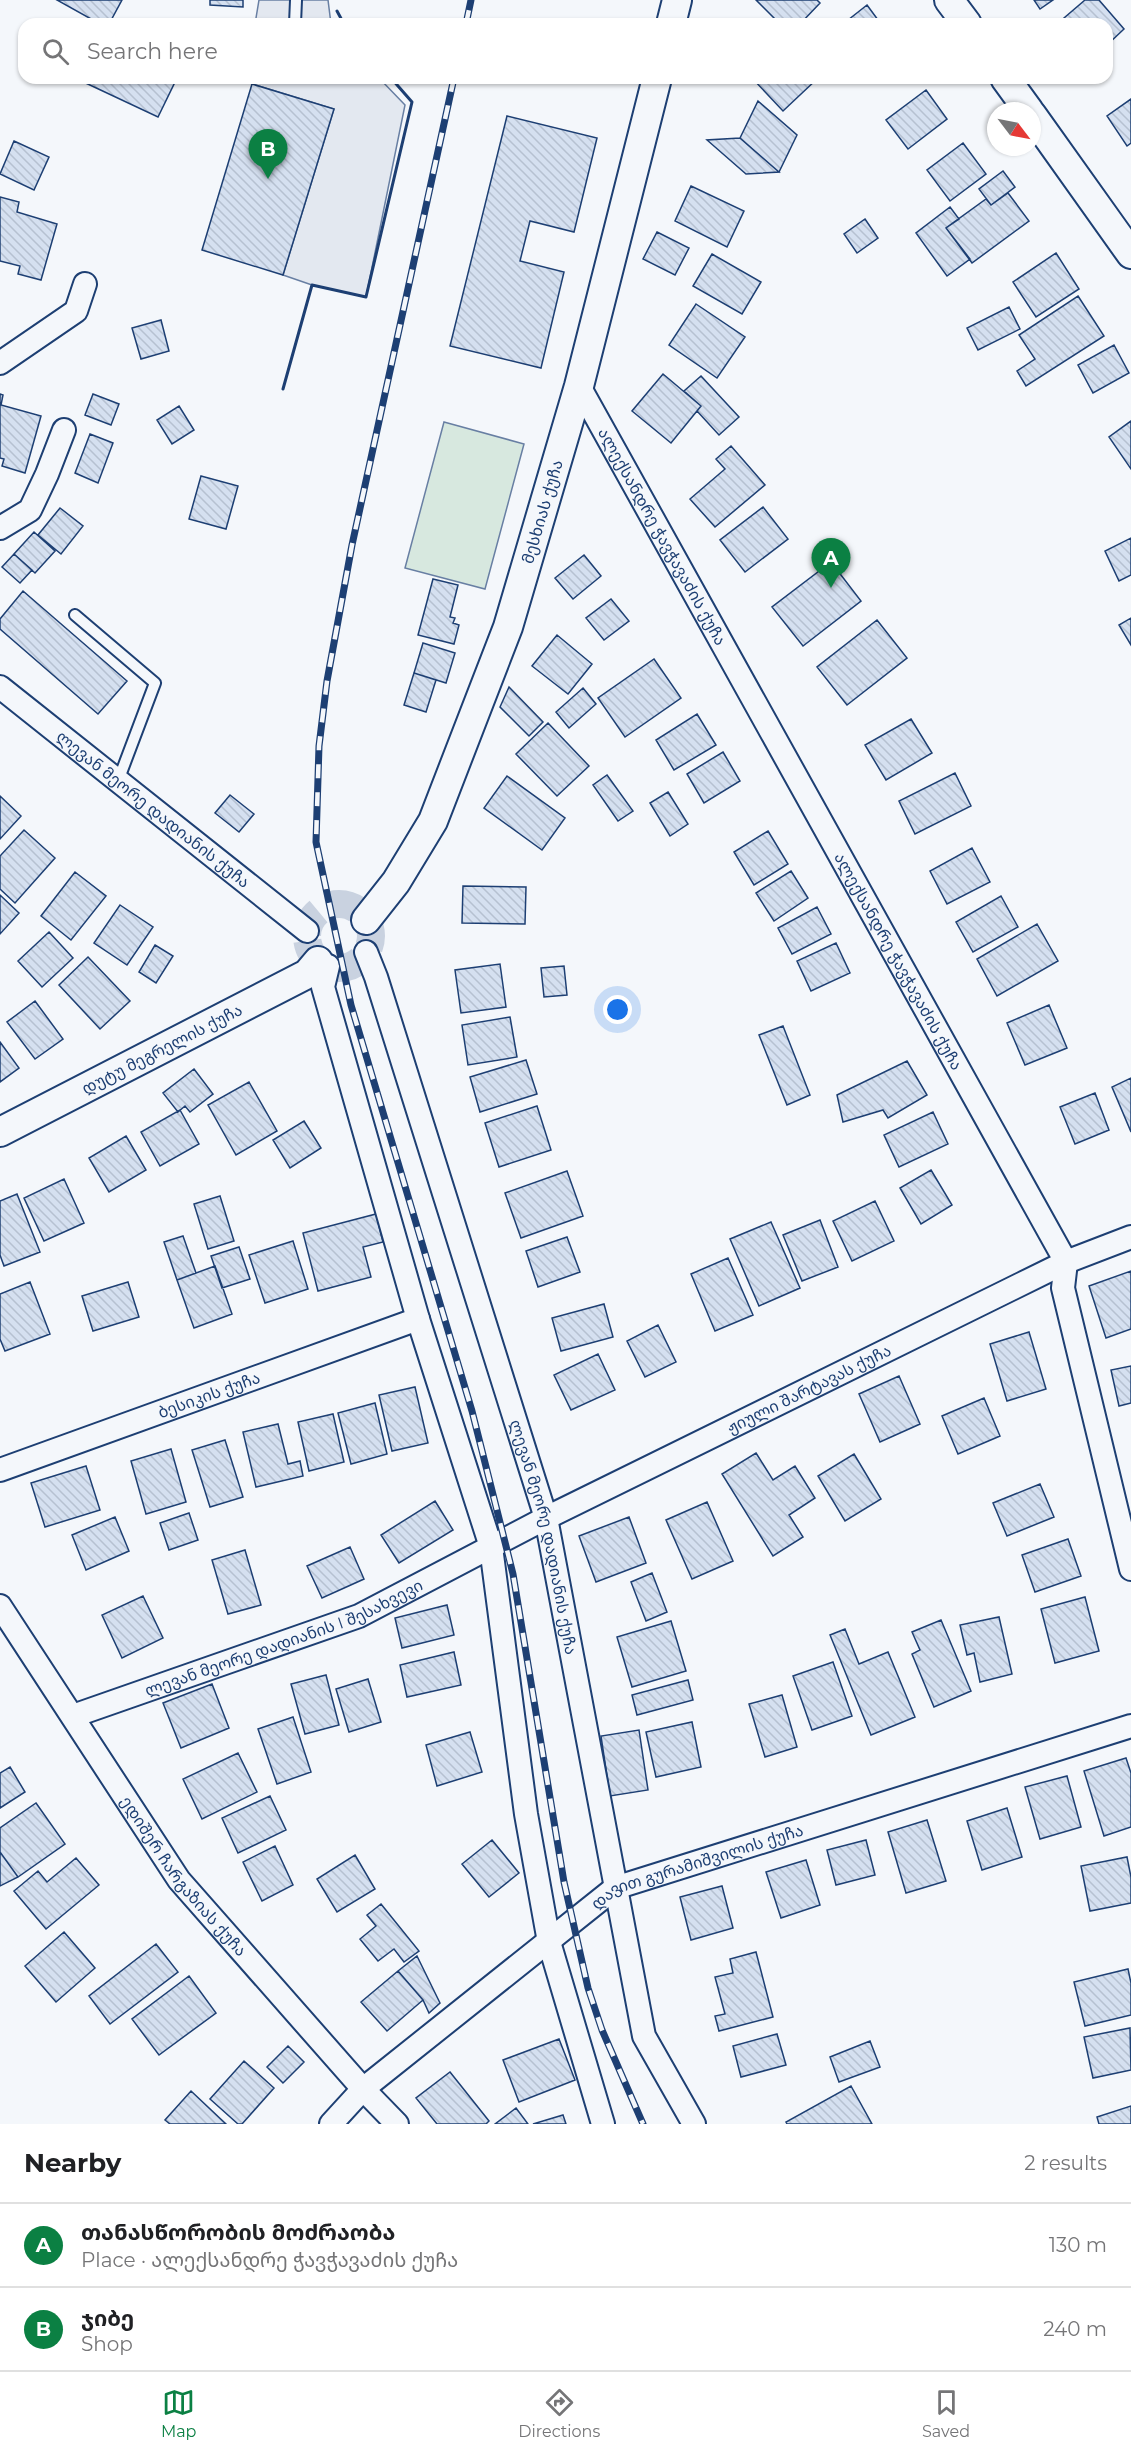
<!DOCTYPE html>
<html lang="en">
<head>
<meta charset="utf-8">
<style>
  :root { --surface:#fff; --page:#f2f2f2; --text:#202124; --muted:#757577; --line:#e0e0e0; --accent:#0b8043 }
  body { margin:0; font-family:Montserrat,"Noto Sans Georgian",sans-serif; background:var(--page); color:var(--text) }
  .compass { position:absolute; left:987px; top:102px; width:54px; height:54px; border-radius:50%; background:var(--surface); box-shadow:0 2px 4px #0004; rotate:122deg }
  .you { position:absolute; left:618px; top:1010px; width:21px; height:21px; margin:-15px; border:4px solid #fff; border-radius:50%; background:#1a73e8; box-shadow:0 0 0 9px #1a73e833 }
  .badge { display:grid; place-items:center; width:39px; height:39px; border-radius:50%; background:var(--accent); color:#fff; font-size:20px; font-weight:700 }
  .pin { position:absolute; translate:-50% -50px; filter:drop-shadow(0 2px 3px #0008) }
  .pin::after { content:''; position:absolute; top:32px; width:21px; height:18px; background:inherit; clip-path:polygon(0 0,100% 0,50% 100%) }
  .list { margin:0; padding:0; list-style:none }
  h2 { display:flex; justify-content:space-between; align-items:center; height:78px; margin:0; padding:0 24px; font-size:26px }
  h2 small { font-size:20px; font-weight:400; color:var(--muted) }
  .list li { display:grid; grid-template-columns:39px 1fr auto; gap:18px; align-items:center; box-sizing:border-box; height:84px; padding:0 24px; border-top:2px solid var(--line) }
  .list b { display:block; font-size:22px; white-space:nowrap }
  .list p { margin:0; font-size:20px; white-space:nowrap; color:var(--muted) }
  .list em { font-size:20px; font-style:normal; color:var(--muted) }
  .icon { flex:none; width:33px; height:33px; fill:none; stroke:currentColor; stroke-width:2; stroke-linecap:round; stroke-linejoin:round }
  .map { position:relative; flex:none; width:1131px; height:2124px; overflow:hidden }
  .search { position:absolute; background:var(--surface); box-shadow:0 2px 4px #0004; left:18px; right:18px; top:18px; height:66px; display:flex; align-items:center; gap:15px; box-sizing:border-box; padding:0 21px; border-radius:18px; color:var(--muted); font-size:22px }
  .sheet { height:246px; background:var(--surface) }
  nav { display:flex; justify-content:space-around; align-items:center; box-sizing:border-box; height:84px; border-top:2px solid var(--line); background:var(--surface); font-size:16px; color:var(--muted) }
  nav a { display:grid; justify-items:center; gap:3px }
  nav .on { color:var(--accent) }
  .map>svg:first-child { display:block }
  .grass { fill:#d7e8df; stroke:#687fa3; stroke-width:1.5 }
  .parking { fill:#e3e8f0; stroke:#687fa3; stroke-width:1.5 }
  .building { fill:url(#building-back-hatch); stroke:#1d3f73; stroke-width:1.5 }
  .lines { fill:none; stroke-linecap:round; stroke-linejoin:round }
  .tertiary-tunnel { stroke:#c9d2e0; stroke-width:28; stroke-dasharray:28 14; stroke-linecap:butt }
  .service-casing { stroke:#1d3f73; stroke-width:14 }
  .minor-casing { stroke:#1d3f73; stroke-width:26 }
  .tertiary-casing { stroke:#1d3f73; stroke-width:32 }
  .service { stroke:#f4f7fb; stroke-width:10 }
  .minor { stroke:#f4f7fb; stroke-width:22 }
  .tertiary { stroke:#f4f7fb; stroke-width:28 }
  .rail-casing { stroke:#1d3f73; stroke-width:7 }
  .rail { stroke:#f4f7fb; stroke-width:4.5; stroke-dasharray:14; stroke-linecap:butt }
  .wall { stroke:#1d3f73; stroke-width:3 }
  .labels { text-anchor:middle; stroke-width:4.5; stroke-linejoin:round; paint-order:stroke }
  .street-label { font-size:16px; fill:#1d3f73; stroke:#f4f7fb }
</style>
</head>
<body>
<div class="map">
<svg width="1131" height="2124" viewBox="0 0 1131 2124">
  <defs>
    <pattern id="building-back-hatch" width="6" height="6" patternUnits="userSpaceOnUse" patternTransform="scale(1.5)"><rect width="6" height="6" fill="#d5e0f0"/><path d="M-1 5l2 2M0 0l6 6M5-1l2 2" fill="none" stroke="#b6c1d1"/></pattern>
  </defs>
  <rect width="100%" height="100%" fill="#f4f7fb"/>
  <path class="grass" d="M444 422 524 444 485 589 405 568Z"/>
  <path class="parking" d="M259 0H328L331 24H255Z
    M241 78H379L405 105 366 297 312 285 283 275 334 109 252 84Z"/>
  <path class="building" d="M57 0H122L109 24H100Z
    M210 0H243V7L210 5Z
    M756 0H817L820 3 800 24H780Z
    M1034 0H1053L1040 9Z
    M1085 0H1099L1124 29 1107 45V24H1057Z
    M867 5 881 24H843Z
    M75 78H166L175 82 158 117Z
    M752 78H818L783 111Z
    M252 84 334 109 283 275 202 250Z
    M926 90 947 119 908 149 886 120Z
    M1131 99V143L1127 146 1107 116Z
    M758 101 797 135 779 172 740 138Z
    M507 116 597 138 574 232 530 221 520 261 564 272 541 368 450 346Z
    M740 138 779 172 746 174 707 140Z
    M14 141 49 157 34 190 0 174Z
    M963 143 986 174 950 201 927 170Z
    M1003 171 1015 187 991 205 979 189Z
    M691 186 744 211 727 247 675 221Z
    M1008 193 1029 221 972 263 946 228 986 199 991 205Z
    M0 197 19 202 17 212 57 224 41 280 18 274 20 266 0 261Z
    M950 207 959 219 946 228 970 259 947 276 916 233Z
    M865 219 878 238 857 253 844 234Z
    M657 232 689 248 675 275 643 259Z
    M1056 253 1079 289 1036 317 1013 282Z
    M712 254 761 282 742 314 693 286Z
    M1078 296 1104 336 1026 386 1017 371 1035 359 1019 335Z
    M696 304 745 337 717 378 669 345Z
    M1009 307 1020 329 978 350 967 328Z
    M161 320 169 351 141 359 132 328Z
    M1114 345 1129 373 1093 393 1078 365Z
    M663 374 701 406 671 443 632 411Z
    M701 376 739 417 719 435 697 411 701 406 684 391Z
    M0 394 3 395 1 405 41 416 25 473 2 466 4 459 0 458Z
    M93 394 119 404 111 425 85 415Z
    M179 406 194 430 172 444 157 420Z
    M1131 421V469L1109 437Z
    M90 434 113 443 98 483 75 473Z
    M731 446 765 485 715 527 690 499 725 469 716 459Z
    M201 476 238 486 226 529 189 519Z
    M763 507 788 539 745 572 720 540Z
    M60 508 83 526 61 554 38 535Z
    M34 532 55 551 35 573 14 554Z
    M1131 538V575L1119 581 1105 551Z
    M14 554 32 570 20 583 2 567Z
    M584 555 601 576 573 599 555 578Z
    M831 562 861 601 803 646 772 607Z
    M433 579 458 585 450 617 455 618 453 623 459 625 454 644 418 635Z
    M23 591 127 681 98 714 0 629V619Z
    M611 599 629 621 604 640 586 618Z
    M1131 618V645L1119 625Z
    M877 620 907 658 847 705 817 667Z
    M557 635 592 664 568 694 532 666Z
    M423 643 455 653 446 683 414 673Z
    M654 659 681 698 625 737 598 698Z
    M414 673 436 680 426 712 404 705Z
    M509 687 543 722 529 736 500 707Z
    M583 688 596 704 569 728 556 712Z
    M697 714 716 745 674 770 656 740Z
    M911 719 932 753 886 780 865 745Z
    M548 723 589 766 557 796 516 754Z
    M723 752 740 781 704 803 687 774Z
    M955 773 971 806 915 834 899 801Z
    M607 775 633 811 618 821 593 785Z
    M507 776 565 818 542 850 484 808Z
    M668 792 688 824 670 836 650 803Z
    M230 795 254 814 239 832 215 813Z
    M0 796 21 816 0 839Z
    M24 830 55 858 15 903 0 889V856Z
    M768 831 788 864 754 885 734 852Z
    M972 848 990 882 947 904 930 871Z
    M791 871 808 898 774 921 756 893Z
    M75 872 106 896 71 940 41 916Z
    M463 886 526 887 525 924 462 923Z
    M0 895 19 913 0 934Z
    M1001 896 1018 927 973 952 956 922Z
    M120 905 153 927 127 965 94 943Z
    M817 907 831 934 792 954 778 928Z
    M1037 924 1058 961 997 996 977 959Z
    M49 932 73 958 42 987 18 961Z
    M836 943 850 973 811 991 797 961Z
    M155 945 173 956 156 983 139 972Z
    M88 957 130 1001 100 1029 59 985Z
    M500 964 506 1007 461 1013 455 970Z
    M564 966 567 995 544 997 541 968Z
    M35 1001 63 1039 35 1059 7 1022Z
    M1049 1005 1067 1048 1025 1065 1007 1023Z
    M510 1017 517 1057 468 1065 462 1025Z
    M783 1026 810 1095 787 1105 759 1035Z
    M0 1042 19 1068 0 1082Z
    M526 1060 537 1094 480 1112 470 1077Z
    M907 1061 927 1095 888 1118 883 1110 843 1122 837 1095Z
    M194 1069 213 1094 190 1112 185 1106 178 1112 163 1093Z
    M1131 1078V1132L1112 1087Z
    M249 1082 277 1131 236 1155 208 1105Z
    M1095 1093 1109 1130 1075 1144 1060 1107Z
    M537 1106 551 1150 499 1167 485 1123Z
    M180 1110 199 1144 160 1166 141 1132Z
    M933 1112 948 1144 899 1167 884 1135Z
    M304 1121 321 1148 290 1168 273 1140Z
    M126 1136 146 1170 109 1192 89 1158Z
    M931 1170 952 1205 921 1224 900 1188Z
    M567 1171 583 1216 521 1238 505 1193Z
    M64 1179 84 1223 44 1241 24 1198Z
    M17 1194 40 1252 4 1266 0 1255V1201Z
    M220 1196 234 1241 208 1249 194 1204Z
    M875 1201 894 1241 852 1261 833 1221Z
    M376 1214 383 1242 363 1247 371 1277 318 1291 303 1233Z
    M820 1220 838 1267 802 1281 783 1235Z
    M771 1222 800 1288 759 1306 730 1239Z
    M183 1236 196 1273 177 1280 164 1242Z
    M567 1237 580 1272 538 1287 526 1251Z
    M293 1241 308 1289 265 1303 249 1255Z
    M239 1247 250 1279 222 1288 211 1256Z
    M728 1258 753 1315 715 1331 691 1274Z
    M215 1266 232 1314 194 1328 177 1280Z
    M1131 1271V1329L1106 1338 1089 1286Z
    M30 1282 50 1334 5 1351 0 1339V1294Z
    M128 1282 139 1317 93 1331 82 1296Z
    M604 1304 613 1337 561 1351 552 1318Z
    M658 1325 676 1362 645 1377 627 1341Z
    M1029 1332 1046 1389 1007 1401 990 1344Z
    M598 1354 615 1390 571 1410 554 1375Z
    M1131 1366V1403L1119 1406 1111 1370Z
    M899 1376 920 1424 880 1442 859 1394Z
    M415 1387 428 1443 392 1451 379 1395Z
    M984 1398 1000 1436 958 1454 942 1416Z
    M375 1403 387 1454 351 1464 338 1413Z
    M333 1414 344 1462 309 1471 298 1422Z
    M278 1424 288 1464 300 1461 303 1476 256 1487 243 1432Z
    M225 1440 243 1497 210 1507 192 1450Z
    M171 1449 186 1502 146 1514 131 1461Z
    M756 1453 773 1480 795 1466 815 1498 789 1515 803 1537 773 1556 722 1474Z
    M854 1454 881 1499 845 1521 818 1476Z
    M86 1466 100 1510 45 1527 31 1483Z
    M1040 1484 1054 1517 1007 1536 993 1503Z
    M435 1501 453 1530 399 1563 381 1535Z
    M707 1502 733 1561 692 1579 666 1520Z
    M189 1513 198 1540 169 1550 160 1523Z
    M115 1517 129 1551 86 1570 72 1535Z
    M629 1517 646 1563 596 1582 579 1536Z
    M1068 1539 1081 1576 1035 1592 1022 1555Z
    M350 1547 364 1579 322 1598 307 1566Z
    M245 1550 261 1605 228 1614 212 1560Z
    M652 1573 667 1612 646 1621 631 1582Z
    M143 1596 163 1638 122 1658 102 1615Z
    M1085 1597 1099 1651 1055 1663 1041 1609Z
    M447 1605 454 1635 402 1648 395 1618Z
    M999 1617 1012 1674 980 1682 974 1653 967 1655 960 1625Z
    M941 1620 971 1691 934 1707 912 1654 920 1650 912 1632Z
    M671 1621 686 1671 632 1687 617 1637Z
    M845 1629 859 1664 888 1652 915 1717 871 1735 830 1635Z
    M454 1652 461 1685 407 1697 400 1665Z
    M833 1662 852 1716 812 1730 793 1676Z
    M326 1675 339 1725 305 1734 291 1684Z
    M368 1679 381 1722 349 1732 336 1689Z
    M688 1680 693 1700 637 1715 632 1695Z
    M212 1684 229 1728 181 1748 163 1703Z
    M782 1695 797 1747 765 1757 749 1704Z
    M293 1717 311 1772 277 1784 258 1729Z
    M692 1722 701 1767 656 1777 646 1732Z
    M639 1730 648 1790 610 1796 601 1736Z
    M470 1732 482 1772 437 1786 426 1745Z
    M238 1753 257 1792 202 1819 183 1779Z
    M1126 1758 1131 1773V1827L1104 1836 1084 1771Z
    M10 1767 25 1792 0 1808V1773Z
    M1067 1776 1081 1827 1040 1839 1025 1787Z
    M270 1796 286 1830 238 1853 222 1818Z
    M36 1803 65 1844 18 1877 0 1852V1828Z
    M1007 1808 1022 1857 982 1870 967 1821Z
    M927 1820 946 1881 906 1893 888 1832Z
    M492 1840 519 1873 489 1897 462 1864Z
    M866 1840 875 1875 836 1885 827 1850Z
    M275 1846 293 1885 262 1901 243 1862Z
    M0 1852 18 1877 0 1886Z
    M355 1855 375 1889 337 1912 317 1879Z
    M1127 1857 1131 1877V1903L1090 1911 1081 1866Z
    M76 1858 99 1885 46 1929 14 1891 38 1871 47 1882Z
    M806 1860 820 1905 781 1918 766 1872Z
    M722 1886 733 1928 691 1940 680 1897Z
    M381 1904 419 1951 404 1962 394 1949 378 1961 360 1939 376 1926 367 1915Z
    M64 1932 95 1968 56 2002 25 1966Z
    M156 1944 178 1972 110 2024 89 1996Z
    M756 1952 773 2017 719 2031 715 2016 725 2014 715 1977 733 1973 730 1959Z
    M417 1956 440 2003 429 2013 423 2000 398 1971Z
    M1128 1969 1131 1983V2015L1085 2026 1074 1982Z
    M398 1971 423 2000 387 2031 361 2002Z
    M189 1976 216 2013 159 2055 132 2019Z
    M1130 2028 1131 2070 1093 2078 1084 2037Z
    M777 2034 786 2065 741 2077 733 2046Z
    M559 2039 575 2080 519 2102 503 2060Z
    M870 2041 880 2067 839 2082 830 2057Z
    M288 2046 304 2062 283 2083 267 2067Z
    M244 2061 274 2088 242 2124H238L210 2099Z
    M450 2072 489 2121 486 2124H437L416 2098Z
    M851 2086 872 2124H787L786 2122Z
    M191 2091 226 2124H170L165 2120Z
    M1131 2106V2124H1099L1097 2117Z
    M516 2108 528 2124H495Z
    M563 2115 566 2124H533Z"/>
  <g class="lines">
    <path class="tertiary-tunnel" d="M307 936a32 32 0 1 1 64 0a32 32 0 1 1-64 0Z"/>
    <defs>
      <path id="service" d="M295 24 296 0
        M75 615 155 683 118 781"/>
      <g id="minor">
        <path d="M0 363 76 311 85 284"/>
        <path id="s1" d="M579 386 1066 1262 1063 1288 1131 1569"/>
        <path d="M0 528 30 510 47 474 64 430"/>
        <path id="s2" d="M0 687 307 931"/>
        <path id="s3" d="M366 952 376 977 546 1518 644 2036 694 2124"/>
        <path d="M328 966 323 987 418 1319 491 1547 526 1814 549 1942 603 2124"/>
        <path id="s4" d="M0 1470 418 1319"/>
        <path id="s5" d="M0 1606 179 1880 363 2089 397 2124"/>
        <path id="s6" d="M73 1716 359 1616 546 1518 1066 1262 1131 1237"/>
        <path id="s7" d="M331 2124 363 2089 615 1888 1131 1726"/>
      </g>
      <g id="tertiary">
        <path d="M949 0 967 24"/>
        <path d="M671 24 677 0"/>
        <path d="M1005 78 1029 111"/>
        <path d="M1032 115 1131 254"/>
        <path id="s8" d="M366 920 396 882 433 821 508 627 579 386 657 78"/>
        <path id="s9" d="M0 1132 307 974 318 961"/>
      </g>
    </defs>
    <use href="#service" class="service-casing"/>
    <use href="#minor" class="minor-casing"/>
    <use href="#tertiary" class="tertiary-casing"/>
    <use href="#service" class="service"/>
    <use href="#minor" class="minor"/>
    <use href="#tertiary" class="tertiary"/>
    <defs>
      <path id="rail" d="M466 24 471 0
        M454 78 352 545 327 681 319 746 316 842 351 1005 472 1411 513 1574 564 1882 588 1988 602 2030 643 2124"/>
    </defs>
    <use href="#rail" class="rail-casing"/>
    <use href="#rail" class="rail"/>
    <path class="wall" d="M337 11 344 24
      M283 389 312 285 366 297 412 102 391 78"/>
  </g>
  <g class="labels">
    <g class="street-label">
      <text dy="6" stroke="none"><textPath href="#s8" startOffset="448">მესხიას ქუჩა</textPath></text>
      <text dy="6" stroke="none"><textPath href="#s1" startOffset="172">ალექსანდრე ჭავჭავაძის ქუჩა</textPath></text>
      <text dy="6" stroke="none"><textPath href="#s2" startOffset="196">ლევან მეორე დადიანის ქუჩა</textPath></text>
      <text dy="6" stroke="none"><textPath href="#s1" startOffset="658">ალექსანდრე ჭავჭავაძის ქუჩა</textPath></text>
      <text dy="6" stroke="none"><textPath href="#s9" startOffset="182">დუტუ მეგრელის ქუჩა</textPath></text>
      <text dy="6" stroke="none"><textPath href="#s6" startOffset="807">ჟიული შარტავას ქუჩა</textPath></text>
      <text dy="6" stroke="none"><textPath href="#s4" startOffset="222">ბესიკის ქუჩა</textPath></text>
      <text dy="6" stroke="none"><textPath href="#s3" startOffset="612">ლევან მეორე დადიანის ქუჩა</textPath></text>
      <text dy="6" stroke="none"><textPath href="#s6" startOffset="225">ლევან მეორე დადიანის I შესახვევი</textPath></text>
      <text dy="6" stroke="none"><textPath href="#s7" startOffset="454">დავით გურამიშვილის ქუჩა</textPath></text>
      <text dy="6" stroke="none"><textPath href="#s5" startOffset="327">ედიშერ ჩარგაზიას ქუჩა</textPath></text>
    </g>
  </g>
</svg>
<svg class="compass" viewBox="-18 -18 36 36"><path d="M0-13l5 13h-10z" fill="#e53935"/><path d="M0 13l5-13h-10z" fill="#757577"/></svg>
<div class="you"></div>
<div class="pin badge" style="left:831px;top:588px">A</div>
<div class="pin badge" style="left:268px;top:179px">B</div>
<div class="search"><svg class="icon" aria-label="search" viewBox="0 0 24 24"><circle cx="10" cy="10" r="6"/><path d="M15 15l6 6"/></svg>Search here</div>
</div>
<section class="sheet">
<h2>Nearby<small>2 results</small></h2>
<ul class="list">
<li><span class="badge">A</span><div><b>თანასწორობის მოძრაობა</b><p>Place · ალექსანდრე ჭავჭავაძის ქუჩა</p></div><em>130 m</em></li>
<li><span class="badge">B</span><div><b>ჯიბე</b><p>Shop</p></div><em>240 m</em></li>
</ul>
</section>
<nav>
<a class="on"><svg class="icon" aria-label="map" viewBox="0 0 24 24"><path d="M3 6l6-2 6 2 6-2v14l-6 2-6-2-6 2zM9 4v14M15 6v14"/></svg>Map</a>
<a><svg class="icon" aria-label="directions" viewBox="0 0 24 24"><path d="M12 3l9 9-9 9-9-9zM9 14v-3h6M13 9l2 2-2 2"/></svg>Directions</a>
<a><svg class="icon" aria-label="saved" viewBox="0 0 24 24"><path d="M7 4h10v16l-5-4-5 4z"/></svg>Saved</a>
</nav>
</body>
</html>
